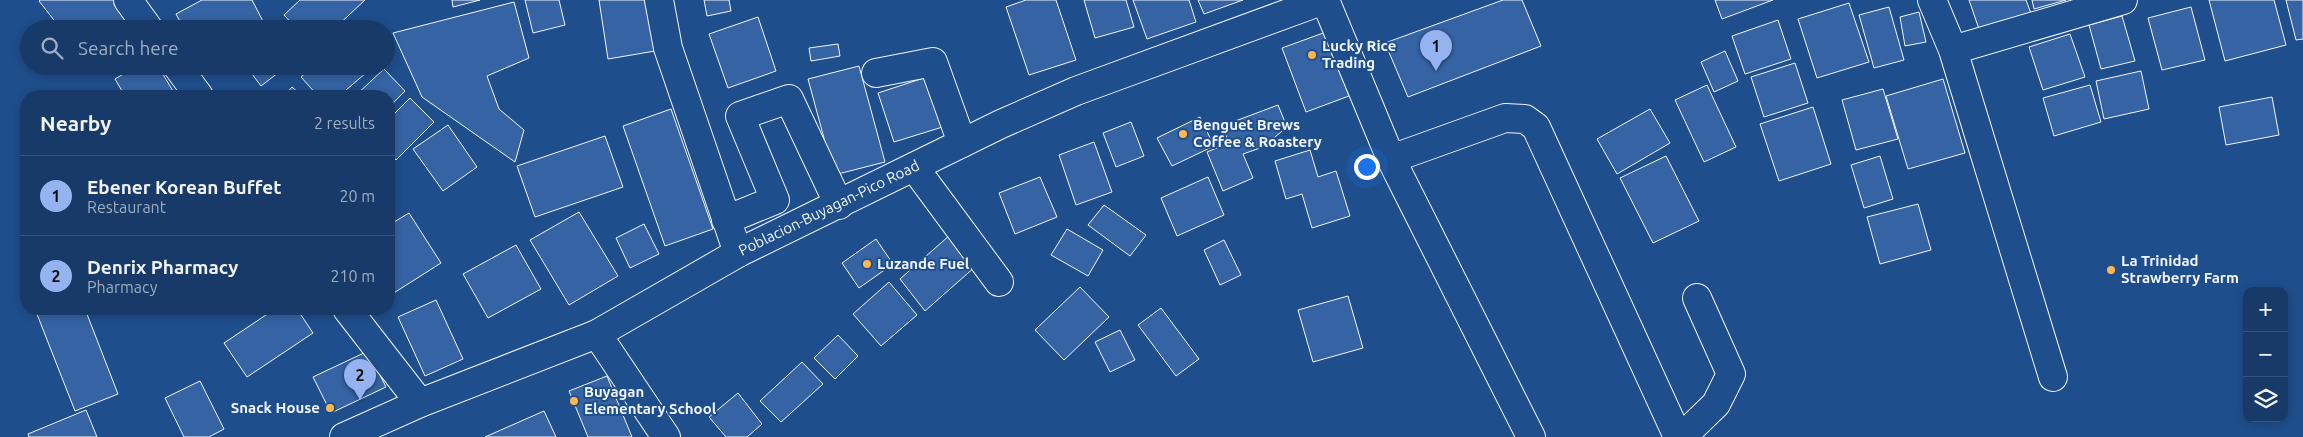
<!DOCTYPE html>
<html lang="en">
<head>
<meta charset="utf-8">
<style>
  :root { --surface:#173a69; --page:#20416f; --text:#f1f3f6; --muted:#9eadc0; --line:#36547d; --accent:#95b2f1 }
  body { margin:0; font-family:Ubuntu,sans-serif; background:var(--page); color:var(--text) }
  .controls { position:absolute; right:15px; bottom:15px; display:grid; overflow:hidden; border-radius:10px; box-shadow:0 2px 8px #0003 }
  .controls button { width:45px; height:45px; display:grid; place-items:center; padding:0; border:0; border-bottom:1px solid var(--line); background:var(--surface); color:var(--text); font:25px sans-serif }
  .you { position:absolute; left:1366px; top:166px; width:18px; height:18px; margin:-12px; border:4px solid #fff; border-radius:50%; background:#1a73e8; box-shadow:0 0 0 8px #1a73e833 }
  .badge { display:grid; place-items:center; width:32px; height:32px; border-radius:50%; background:var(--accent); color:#111; font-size:16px; font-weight:700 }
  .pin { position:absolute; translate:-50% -41px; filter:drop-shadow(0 1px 2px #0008) }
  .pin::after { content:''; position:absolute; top:26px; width:18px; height:15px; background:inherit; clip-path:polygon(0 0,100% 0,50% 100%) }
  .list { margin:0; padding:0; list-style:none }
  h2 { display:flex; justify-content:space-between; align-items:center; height:65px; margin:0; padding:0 20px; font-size:21px }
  h2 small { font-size:16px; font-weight:400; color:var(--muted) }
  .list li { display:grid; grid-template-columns:32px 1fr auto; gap:15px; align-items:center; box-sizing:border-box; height:80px; padding:0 20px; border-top:1px solid var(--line) }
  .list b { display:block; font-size:19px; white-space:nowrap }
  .list p { margin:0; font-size:16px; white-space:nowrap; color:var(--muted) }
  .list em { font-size:16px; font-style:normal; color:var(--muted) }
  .icon { flex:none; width:28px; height:28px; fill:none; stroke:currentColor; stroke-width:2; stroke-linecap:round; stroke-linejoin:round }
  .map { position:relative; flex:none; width:2303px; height:437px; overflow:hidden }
  .search { position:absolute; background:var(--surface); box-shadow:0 2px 8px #0003; left:20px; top:20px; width:375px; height:55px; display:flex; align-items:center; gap:12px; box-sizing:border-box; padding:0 18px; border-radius:28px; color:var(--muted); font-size:19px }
  .panel { position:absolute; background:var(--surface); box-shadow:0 2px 8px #0003; left:20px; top:90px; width:375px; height:225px; border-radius:20px }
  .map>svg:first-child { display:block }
  .building { fill:#3563a3; stroke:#f2f6ff }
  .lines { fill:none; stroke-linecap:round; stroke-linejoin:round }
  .minor-casing { stroke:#f2f6ff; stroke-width:30 }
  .major-casing { stroke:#f2f6ff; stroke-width:30 }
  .minor { stroke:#1f4e8c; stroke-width:28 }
  .major { stroke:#1f4e8c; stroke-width:28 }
  .poi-dot { fill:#ffb74d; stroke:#1f4e8c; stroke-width:2 }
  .labels { text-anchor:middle; stroke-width:4; stroke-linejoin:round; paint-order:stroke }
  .poi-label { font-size:15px; font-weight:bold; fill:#f2f6ff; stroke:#1f4e8c; text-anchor:start }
  .street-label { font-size:15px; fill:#f2f6ff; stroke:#1f4e8c }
</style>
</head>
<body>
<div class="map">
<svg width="2303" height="437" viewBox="0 0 2303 437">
  <rect width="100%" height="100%" fill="#1f4e8c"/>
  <path class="building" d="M40 0H115L132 29H61L39 1Z
    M202 0H252L267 29H184L176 14Z
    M300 0H365L334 29H297L284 15Z
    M452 0H480L453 7Z
    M525 0H559L565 25 533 33Z
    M599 0H646L655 51 608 59Z
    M704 0H729L731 11 707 16Z
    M1026 0H1056L1076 60 1029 75 1006 7Z
    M1084 0H1126L1134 27 1095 38Z
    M1133 0H1189L1196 22 1147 39Z
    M1198 0H1243L1204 14Z
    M1503 0H1522L1541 46 1408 97 1385 43Z
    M1715 0H1773L1722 19Z
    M1969 0H2026L2032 16 1980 32Z
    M2032 0H2066L2034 9Z
    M2209 0H2274L2286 45 2225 61Z
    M2286 0H2303V39L2296 40Z
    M514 2 529 58 487 76 499 109 524 130 515 162 422 97 393 33Z
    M1849 3 1869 62 1817 78 1798 19Z
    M1889 7 1904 60 1874 68 1859 15Z
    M2191 7 2205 60 2162 70 2148 18Z
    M1919 12 1926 42 1905 46 1900 17Z
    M2122 16 2135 61 2101 69 2089 25Z
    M758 17 776 71 728 88 709 34Z
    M1778 20 1791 59 1745 74 1732 36Z
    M1326 32 1349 96 1306 112 1282 48Z
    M2070 34 2085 77 2043 90 2029 47Z
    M838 44 840 56 811 61 809 48Z
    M1725 51 1738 81 1714 92 1701 62Z
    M1795 63 1808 103 1764 117 1751 77Z
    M137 66H158L176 96H125L115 79Z
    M246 66H287L261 86Z
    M313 66H360L366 73 339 96H318L301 77Z
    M859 66 885 162 834 175 808 79Z
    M384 69 405 91 389 107V96H355Z
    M2141 71 2149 109 2104 119 2096 81Z
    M933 75 949 125 894 142 878 93Z
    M1943 79 1965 153 1908 169 1886 96Z
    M1707 85 1736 147 1704 162 1675 100Z
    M2090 85 2101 122 2054 136 2043 98Z
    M292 87 302 96H284Z
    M1883 89 1898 139 1856 150 1842 100Z
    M2272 97 2279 135 2226 145 2219 107Z
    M410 98 434 122 396 160 389 153V119Z
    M1278 105 1287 127 1263 147 1243 154 1253 178 1223 191 1207 152 1229 143 1222 126Z
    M1813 107 1831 164 1779 181 1760 124Z
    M671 109 713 229 665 246 623 126Z
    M1650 109 1670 143 1617 174 1597 139Z
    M1200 117 1214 146 1172 166 1157 138Z
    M1131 122 1144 156 1116 167 1103 133Z
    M448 125 477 167 443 191 413 149Z
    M605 136 623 187 535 217 517 166Z
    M1094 142 1112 192 1076 205 1059 155Z
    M1310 150 1318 177 1336 171 1350 216 1312 228 1302 194 1286 199 1275 161Z
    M1666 156 1699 221 1653 243 1620 178Z
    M1880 156 1893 199 1864 208 1851 165Z
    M1040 177 1057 217 1015 234 999 193Z
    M1208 177 1224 215 1177 236 1161 198Z
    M1918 204 1931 250 1880 264 1867 217Z
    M1104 205 1146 235 1130 256 1088 225Z
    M579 212 618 276 569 305 530 240Z
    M409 213 441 263 389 296V225Z
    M644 224 659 254 630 268 616 238Z
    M1067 229 1103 250 1088 276 1051 255Z
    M950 235 976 266 925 311 900 279Z
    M876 239 893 264 859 288 842 263Z
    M1224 240 1241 275 1220 285 1204 250Z
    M516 245 541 289 488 318 463 274Z
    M889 282 917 315 881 346 853 314Z
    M1080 287 1109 317 1064 360 1035 330Z
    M1348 296 1363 348 1313 362 1298 310Z
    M436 300 463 359 425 376 398 317Z
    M1161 308 1199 359 1176 376 1138 325Z
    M35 309H85L118 394 75 411Z
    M275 309H297L313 333 247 377 224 343Z
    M1120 330 1135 360 1110 372 1095 342Z
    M838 335 858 356 835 379 814 358Z
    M368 351 386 387 331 413 313 377Z
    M802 362 823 384 781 422 760 401Z
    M607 376 632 437H588L569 391Z
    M200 381 224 429 209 437H184L165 398Z
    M738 393 762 424 747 437H726L709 417Z
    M86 410 97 437H29L28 434Z
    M544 411 556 437H485Z"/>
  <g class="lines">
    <defs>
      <path id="minor" d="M128 0 149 29
        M659 0 668 48 738 253
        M1325 0 1391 159 1531 437
        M1932 0 1953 50 2053 377
        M1953 50 2123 0
        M177 66 199 96
        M876 73 933 62 962 143
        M1391 159 1505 118 1525 119 1536 127 1678 437
        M914 167 999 282
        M726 220 775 200 740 116 789 99 839 205
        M347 309 420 403
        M597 334 666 437
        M1682 437 1716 404 1731 374 1697 298"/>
      <path id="major" d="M344 437 420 403 597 334 738 253 1001 124 1076 91 1324 0"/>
    </defs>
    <use href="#minor" class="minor-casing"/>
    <use href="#major" class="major-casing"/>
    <use href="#minor" class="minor"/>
    <use href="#major" class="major"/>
  </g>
  <g class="poi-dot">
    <circle cx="1312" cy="55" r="5"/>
    <circle cx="1183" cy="134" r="5"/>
    <circle cx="867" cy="264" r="5"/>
    <circle cx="2111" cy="270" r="5"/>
    <circle cx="574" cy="401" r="5"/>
    <circle cx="330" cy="408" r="5"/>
  </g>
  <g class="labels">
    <g class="poi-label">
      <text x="1322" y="51">Lucky Rice<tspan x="1322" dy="17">Trading</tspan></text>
      <text x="1193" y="130">Benguet Brews<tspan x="1193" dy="17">Coffee &amp; Roastery</tspan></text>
      <text x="2121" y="266">La Trinidad<tspan x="2121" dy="17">Strawberry Farm</tspan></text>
      <text x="877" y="269">Luzande Fuel</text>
      <text x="584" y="397">Buyagan<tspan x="584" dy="17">Elementary School</tspan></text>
      <text x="320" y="413" text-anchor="end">Snack House</text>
    </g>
    <g class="street-label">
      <text transform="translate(829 208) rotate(-26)" y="5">Poblacion-Buyagan-Pico Road</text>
    </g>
  </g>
</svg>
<div class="controls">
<button>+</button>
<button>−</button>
<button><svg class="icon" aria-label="layers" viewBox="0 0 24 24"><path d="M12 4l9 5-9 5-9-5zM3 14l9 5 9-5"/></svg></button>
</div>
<div class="you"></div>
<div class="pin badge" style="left:1436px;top:71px">1</div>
<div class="pin badge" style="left:360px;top:400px">2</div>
<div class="search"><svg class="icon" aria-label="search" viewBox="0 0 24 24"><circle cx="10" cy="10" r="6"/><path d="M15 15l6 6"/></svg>Search here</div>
<section class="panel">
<h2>Nearby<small>2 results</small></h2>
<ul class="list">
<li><span class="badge">1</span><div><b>Ebener Korean Buffet</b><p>Restaurant</p></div><em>20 m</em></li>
<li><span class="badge">2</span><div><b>Denrix Pharmacy</b><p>Pharmacy</p></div><em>210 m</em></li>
</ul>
</section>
</div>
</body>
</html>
